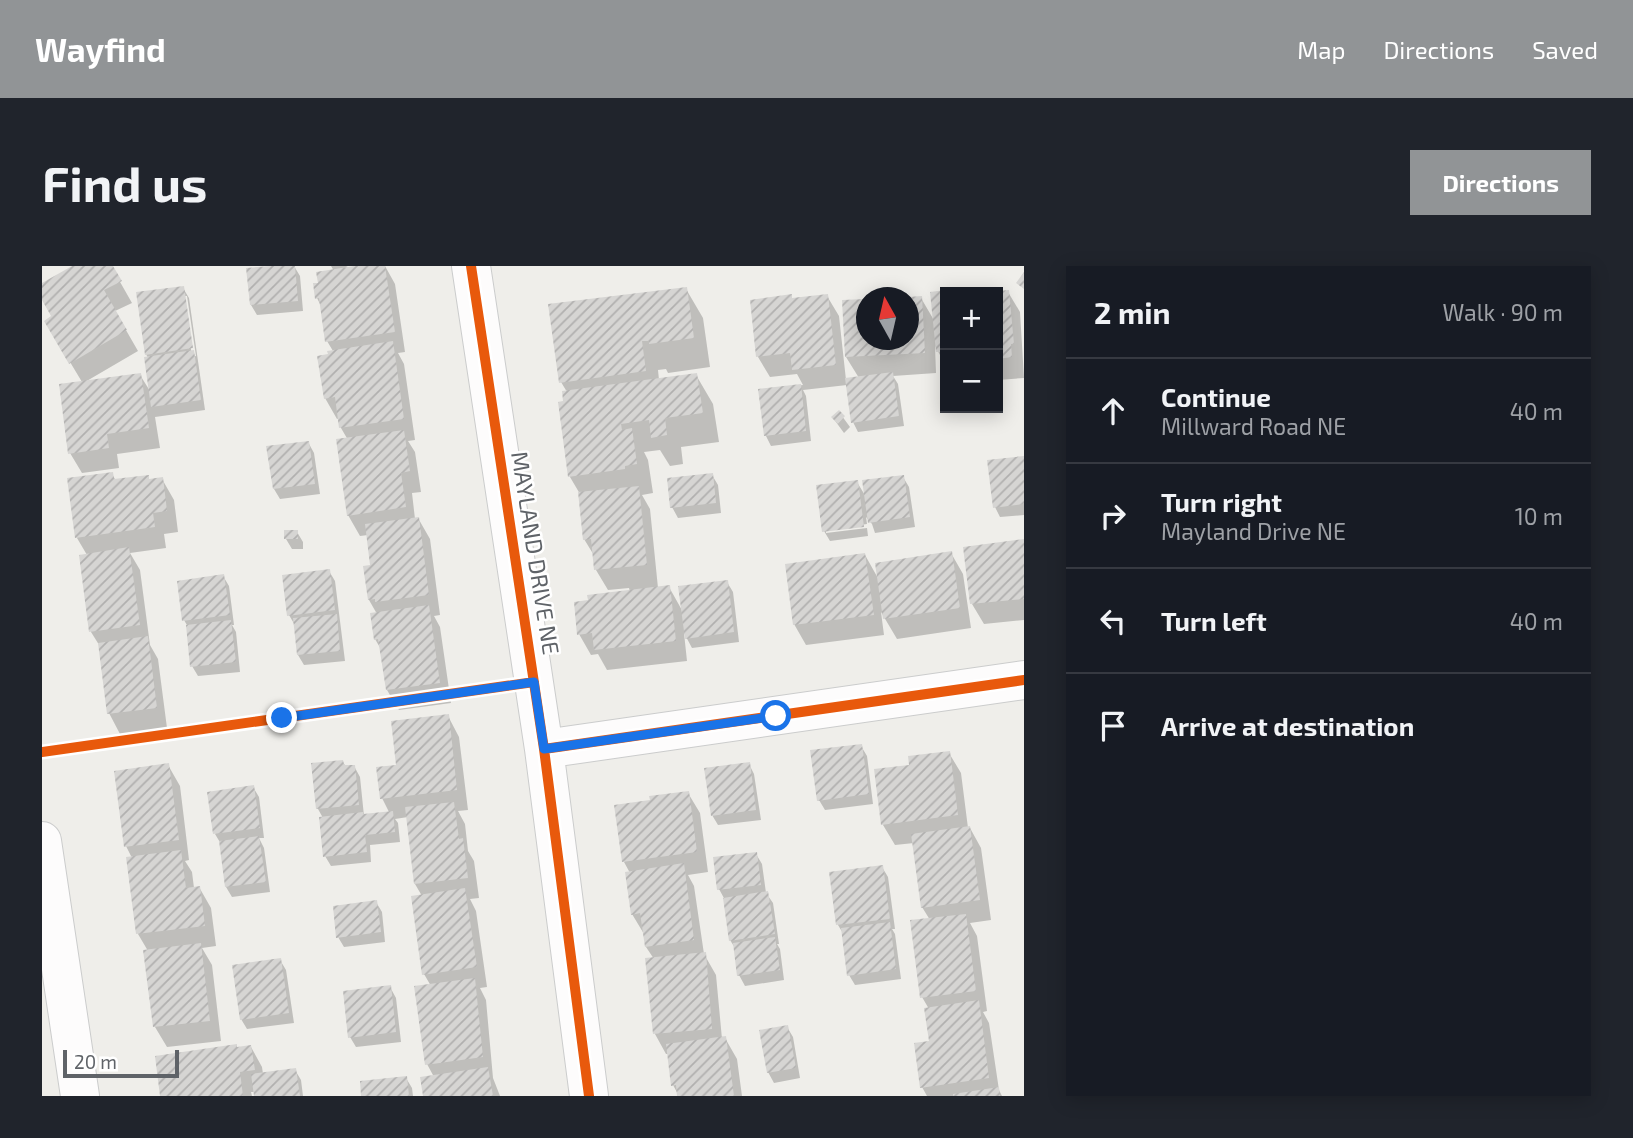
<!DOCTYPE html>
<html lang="en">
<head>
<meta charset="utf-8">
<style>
  :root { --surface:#171b24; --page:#20242c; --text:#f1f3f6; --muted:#9ea1a6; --line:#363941; --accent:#919496 }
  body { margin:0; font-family:"Exo 2",sans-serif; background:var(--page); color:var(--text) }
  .controls { position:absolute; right:21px; top:21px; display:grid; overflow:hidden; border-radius:0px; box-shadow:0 4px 18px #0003 }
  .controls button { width:63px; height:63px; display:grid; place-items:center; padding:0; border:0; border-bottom:2px solid var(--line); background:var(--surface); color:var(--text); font:35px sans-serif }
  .compass { position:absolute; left:814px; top:21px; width:63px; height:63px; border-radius:50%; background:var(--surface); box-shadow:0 4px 18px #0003; rotate:352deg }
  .scale { position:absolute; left:21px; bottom:18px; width:116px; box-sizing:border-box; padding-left:7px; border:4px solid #5f6368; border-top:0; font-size:19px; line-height:24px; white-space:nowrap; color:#5f6368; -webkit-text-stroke:5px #fff; paint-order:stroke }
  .stop { position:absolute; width:21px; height:21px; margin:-16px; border:5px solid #1a73e8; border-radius:50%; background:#fff }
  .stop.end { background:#1a73e8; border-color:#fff; box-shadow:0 2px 7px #0008 }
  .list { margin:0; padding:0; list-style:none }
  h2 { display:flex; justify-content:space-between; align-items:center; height:91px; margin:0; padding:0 28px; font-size:30px }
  h2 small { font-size:23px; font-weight:400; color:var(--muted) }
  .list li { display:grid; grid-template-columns:46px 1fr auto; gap:21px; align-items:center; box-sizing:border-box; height:105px; padding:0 28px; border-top:2px solid var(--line) }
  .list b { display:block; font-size:26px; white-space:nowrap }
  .list p { margin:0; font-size:23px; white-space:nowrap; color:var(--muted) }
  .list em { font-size:23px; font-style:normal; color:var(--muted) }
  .icon { flex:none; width:38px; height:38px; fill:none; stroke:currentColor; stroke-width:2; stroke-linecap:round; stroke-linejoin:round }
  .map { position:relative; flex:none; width:982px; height:830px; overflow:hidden; border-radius:0px }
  header { display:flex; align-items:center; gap:42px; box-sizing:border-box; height:98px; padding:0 35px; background:var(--accent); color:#fff }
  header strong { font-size:33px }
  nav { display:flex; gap:38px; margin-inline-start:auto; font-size:24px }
  .intro { display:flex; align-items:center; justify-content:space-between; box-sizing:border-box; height:168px; padding:0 42px }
  h1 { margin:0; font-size:49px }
  .button { padding:18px 32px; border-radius:0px; background:var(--accent); color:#fff; font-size:24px; font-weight:700 }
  main { display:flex; gap:42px; padding:0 42px }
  aside { flex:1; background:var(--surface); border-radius:0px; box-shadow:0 4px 18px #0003 }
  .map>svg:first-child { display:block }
  .shadow { fill:#0003; fill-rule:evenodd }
  .building { fill:url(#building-hatch) }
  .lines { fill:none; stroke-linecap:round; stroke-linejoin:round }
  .street-casing { stroke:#cbcccc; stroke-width:40 }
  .street { stroke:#fdfcfc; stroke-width:38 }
  .cycleway-casing { stroke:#fff; stroke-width:15 }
  .cycleway { stroke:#e8590c; stroke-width:10 }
  .route { stroke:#1a73e8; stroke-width:9 }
  .labels { text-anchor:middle; stroke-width:5; stroke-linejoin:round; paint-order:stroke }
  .street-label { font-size:23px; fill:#5f6368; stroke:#fff }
</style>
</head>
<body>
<header>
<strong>Wayfind</strong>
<nav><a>Map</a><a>Directions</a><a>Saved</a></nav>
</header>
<div class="intro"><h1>Find us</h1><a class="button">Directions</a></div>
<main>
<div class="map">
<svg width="982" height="830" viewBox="0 0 982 830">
  <defs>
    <pattern id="building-hatch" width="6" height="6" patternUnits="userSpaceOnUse" patternTransform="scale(1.75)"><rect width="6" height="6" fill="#d6d5d3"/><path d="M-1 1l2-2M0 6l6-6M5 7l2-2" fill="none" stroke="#b1b0af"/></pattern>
  </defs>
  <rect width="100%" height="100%" fill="#efeeea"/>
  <path class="shadow" d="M33 0H69L90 37 73 45 96 85 43 116 98 109 108 125 106 92 104 88 141 22 147 32 163 144 113 151 118 182 75 188 77 202 40 207 28 187 40 116 4 56 12 51 0 31V20ZM142 30H145L154 90 150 91Z
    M247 0H252L258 10 261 45 215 49 209 39Z
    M289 0H306L302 2 343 0 353 18 363 86 356 87 362 98 373 174 366 175 373 186 379 226 370 227 373 253 376 252 388 273 398 349 392 350 398 361 409 437 357 444 345 424 340 385 333 373 335 348 327 334 330 301 326 269 318 270 306 249V174L299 162 298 152 295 153 283 132 291 85 285 75 280 42 275 32 278 18 292 5Z
    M644 23 661 52 668 101 626 107 624 103 616 104 617 114 654 109 671 138 677 176 639 181 641 198 628 200 618 184 602 186 606 194 611 227 600 229 608 243 616 322 627 321 641 346 685 316 691 326 697 376 650 382 642 367 645 395 565 404 556 388 549 389 537 368 588 326 587 322 566 324 554 304 553 291 542 273 538 228 528 211 525 126 519 116Z
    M929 24 930 26H903V98L893 80 894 107 851 110 856 118 862 160 816 166 811 156 805 119 761 124 764 130 769 175 729 180 724 170 718 124 761 119 755 108 728 111 716 91 710 35 785 30 797 50 804 114 817 112 804 91 802 36 824 35V74H866L879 32 893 56 890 27Z
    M966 26 978 46 982 112 956 114V27Z
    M797 146 808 161 802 167 791 152Z
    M266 176 272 187 278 228 238 233 232 223 226 181Z
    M982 191V249L958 251 953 241Z
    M70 208 74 215 106 211 108 215 120 213 132 234 136 266 122 268 124 282 88 287 98 304 108 379 116 393 125 462 78 468 67 447 59 382 49 366 45 289 35 272Z
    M670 209 676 219 679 247 636 252 630 241Z
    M861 211 867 221 873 261 833 267 830 258 824 251 825 258 784 264V267L825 262 826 270 788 275 782 265 815 216 824 231Z
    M255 266 261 276V283H250L244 273Z
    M982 274V354L942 358 930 338Z
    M909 287 921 308 929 362 855 373 839 346 842 369 764 379 752 358 823 289 837 314Z
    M287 305 293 315 303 395 262 399 256 389 254 361 247 349Z
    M181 310 187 320 192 359H190L194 366 198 406 156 410 150 400 146 361 142 354Z
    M406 450 417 471 426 544 416 545 423 558 426 585 432 595 437 632 428 633 434 645 445 721 438 722 444 734 451 812 458 830H383L380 813 392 811 385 798 389 720 382 708 380 630 373 618 366 551 353 553 356 557 358 576 328 579 329 596 289 600 283 590 281 552 276 543 301 496 304 501 312 500 318 511 322 550 348 548 340 532 356 501Z
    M819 480 825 490 831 538 783 544 777 534Z
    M907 487 919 507 926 562H928L939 582 949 654 928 657 935 670 945 745 941 746 947 757 957 824 960 830H885L880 821 889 776 887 743 880 731 888 654 880 641 872 577 853 579 841 559 869 501Z
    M707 498 712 508 719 554 676 559 670 549Z
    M126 499 138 520 147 594 143 595 150 606 152 622 157 621 169 642 174 680 160 682 170 699 179 775 125 781 113 761 103 685H106L96 668 86 592H90L84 580Z
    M211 521 217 531 222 572H217L222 582 228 626 190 631 184 621 179 578 173 568Z
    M646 527 658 547 666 606 646 609 652 620 662 688 674 709 680 773 683 772 695 793 700 830H637L631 819 627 788H624L613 768 612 693 604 681 602 668 590 648 588 607 582 596Z
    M714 588 720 598 724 627 731 637 737 678H735L738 683 742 714 703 720 697 709 693 682 688 674 683 634 677 623Z
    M840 601 846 611 853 663H850L853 668 859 713 813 719 807 709 802 669 796 659 789 608Z
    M334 636 340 646 343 676 302 681 296 671Z
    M238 694 244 704 252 757 205 763 199 753Z
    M348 721 354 732 359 776 314 781 308 771Z
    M745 761 751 771 758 812 732 817 726 806Z
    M209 781 220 801 221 808 253 804 259 814 261 830H214V826H209L210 830H120L115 791Z
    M364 812 370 822 371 830H321L320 816Z"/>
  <path class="building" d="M30 0H71L80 15 62 24 85 64 27 98 2 55 9 50 0 34V17Z
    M229 0H253L256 35 208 39 204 2Z
    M312 0H343L353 66 283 76 277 32 273 33 271 17H276L274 6Z
    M982 6V23L974 17Z
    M142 20 151 82 103 89 94 26Z
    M645 21 652 72 607 78V75H600L604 105 517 117 506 38Z
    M930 22V26H904V24Z
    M903 24V86H894L888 26Z
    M967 24 972 78H969L970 91 956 93V25Z
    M750 28V32L786 28 794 99 750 104 748 87 714 91 708 34Z
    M880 30 883 87 803 91 800 34 824 33V74H866V31Z
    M351 75 362 153 297 162 293 131 282 133 275 90 286 88 285 85Z
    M152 84 159 134 109 141 102 91Z
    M851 106 857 150 809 157 803 112Z
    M99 107 107 162 65 168 67 182 26 188 17 118Z
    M655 107 661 147 623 152 625 169 609 172 607 154 579 158 580 164 590 162 595 198 583 200V203L526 211 516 136 521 135 520 125Z
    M759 118 764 165 722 170 716 123Z
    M797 144 803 150 796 158 789 151Z
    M362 164 368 205 359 207 364 241 305 250 294 173Z
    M267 175 273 218 231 223 224 180Z
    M982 190V238L951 242 945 194Z
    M71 206 72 213 107 209V213L121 211 125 245 111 247 113 261 33 272 25 212Z
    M671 207 674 237 628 242 625 212Z
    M862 209 868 251 826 257 820 214Z
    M816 214 822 261 780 266 774 219Z
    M597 220 605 299 552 304 549 273 541 274 536 226Z
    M377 251 387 329 333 336V333L326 334 321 300 328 299 323 258Z
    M242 264H256V273H242Z
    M982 273V333L928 338 921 281Z
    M87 281 98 359 47 366 37 289Z
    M910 285 918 342 841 353 833 297Z
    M823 287 832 349 751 359 743 298Z
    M288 303 293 344 245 350 240 309Z
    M182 308 188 349 140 355 135 315Z
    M686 314 692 366 643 373 636 320Z
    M628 319 634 375 552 384 550 367 535 369 532 336 546 334 545 329Z
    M387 339 398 417 344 424 336 373 332 374 328 347Z
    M295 348 298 385 255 389 251 352Z
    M189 354 194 396 148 401 144 359Z
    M106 370 115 442 65 448 56 377Z
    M407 448 415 524 338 533 334 501 354 499 349 455Z
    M820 478 827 528 775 535 768 484Z
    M908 485 916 549 839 559 832 503 867 499 866 490Z
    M301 494 302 499H313L317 539 274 543 269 497Z
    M708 496 714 544 669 550 662 502Z
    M127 497 137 574 82 581 72 505Z
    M212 519 218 562 171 568 165 526Z
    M647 525 655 586 580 596 572 539 608 534 607 530Z
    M412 536 417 573 421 572 426 612 372 618 363 541Z
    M351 545 353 566 323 569 325 586 281 591 277 551 321 546V548Z
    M928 560 938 634 879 642 869 568Z
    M217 570 224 616 183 621 177 575Z
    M139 584 144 622 158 620 163 660 94 668 84 591Z
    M715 586 719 619 675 624 671 591Z
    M642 597 652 674 603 681 598 647 589 649 583 606Z
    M841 599 848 653 794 659 787 606Z
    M423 622 435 701 380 709 369 630Z
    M726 625 733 668 687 675 681 632Z
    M335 634 339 666 294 672 291 640Z
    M924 648 934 725 878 732 868 654Z
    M848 656 854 703 805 710 799 662Z
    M733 671 738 704 695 710 691 677Z
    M159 677 168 755 111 761 101 684Z
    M664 686 670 763 611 768 603 692Z
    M239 692 247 747 198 754 190 699Z
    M433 712 441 791 383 799 372 720Z
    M349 719 354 766 306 772 301 725Z
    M937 734 947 812 878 822 872 777 887 775 882 742Z
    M746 759 754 802 725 807 717 764Z
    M684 770 692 830H635L634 819 629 820 624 778Z
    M195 778V781L209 779 213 804 198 806 201 830H118L113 790Z
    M446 801 451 830H381L378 811Z
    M254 802 258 830H212L209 808Z
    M365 810 367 830H319L318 815Z
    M957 821 958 830H911V828Z"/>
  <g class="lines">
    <defs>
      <path id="street" d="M429 0 502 483 547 830
        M502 483 982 414
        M0 575 38 830"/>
    </defs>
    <use href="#street" class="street-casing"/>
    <use href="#street" class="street"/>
    <defs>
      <path id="cycleway" d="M429 0 502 483 547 830
        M502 483 982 414
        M0 486 492 416"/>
    </defs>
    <use href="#cycleway" class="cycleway-casing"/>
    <use href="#cycleway" class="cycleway"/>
  </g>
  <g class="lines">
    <path class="route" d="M240 452 492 416 502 483 734 450"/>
  </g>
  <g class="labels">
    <g class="street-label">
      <text transform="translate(493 287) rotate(81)" y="8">MAYLAND DRIVE NE</text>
    </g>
  </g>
</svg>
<div class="controls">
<button>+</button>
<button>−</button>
</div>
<svg class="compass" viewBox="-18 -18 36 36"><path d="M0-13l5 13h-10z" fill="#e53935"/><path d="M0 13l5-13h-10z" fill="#9ea1a6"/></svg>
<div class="scale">20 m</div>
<div class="stop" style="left:734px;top:450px"></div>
<div class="stop end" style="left:240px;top:452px"></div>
</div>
<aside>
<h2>2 min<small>Walk · 90 m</small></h2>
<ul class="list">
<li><svg class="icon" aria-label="ahead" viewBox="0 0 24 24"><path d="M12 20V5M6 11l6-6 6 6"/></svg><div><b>Continue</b><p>Millward Road NE</p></div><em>40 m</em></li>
<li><svg class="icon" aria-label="right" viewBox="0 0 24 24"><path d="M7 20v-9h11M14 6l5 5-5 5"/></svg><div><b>Turn right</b><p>Mayland Drive NE</p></div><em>10 m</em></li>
<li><svg class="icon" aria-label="left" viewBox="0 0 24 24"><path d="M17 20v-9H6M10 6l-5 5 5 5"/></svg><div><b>Turn left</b></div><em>40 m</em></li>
<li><svg class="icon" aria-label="arrive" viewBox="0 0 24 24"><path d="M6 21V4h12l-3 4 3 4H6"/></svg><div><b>Arrive at destination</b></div></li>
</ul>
</aside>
</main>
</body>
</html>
